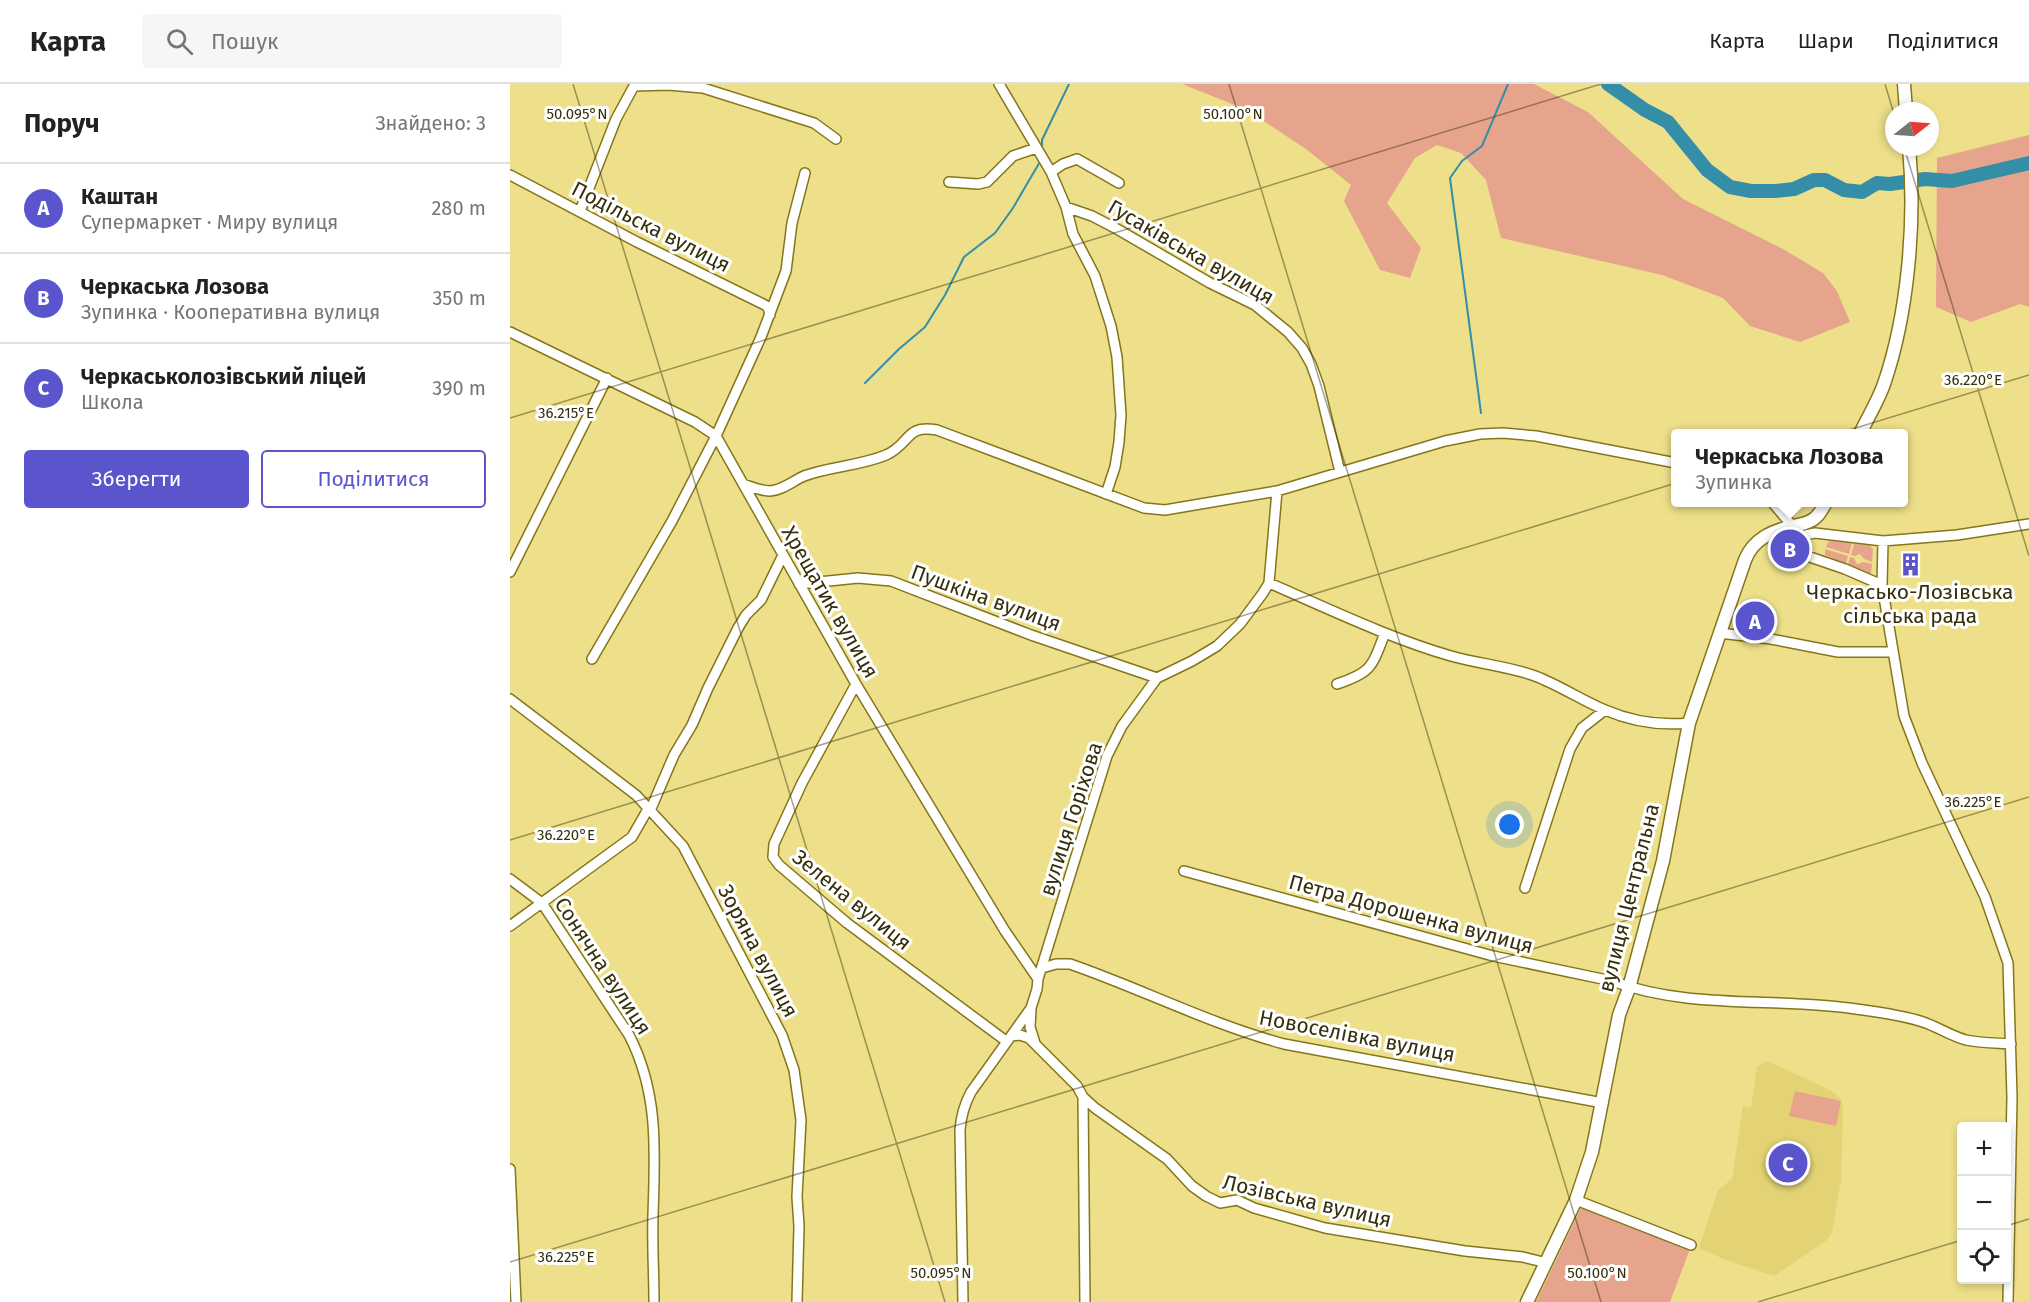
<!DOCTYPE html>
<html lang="uk">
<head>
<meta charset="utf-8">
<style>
  :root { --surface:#fff; --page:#f6f6f6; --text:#222; --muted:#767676; --line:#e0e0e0; --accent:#5a55cd }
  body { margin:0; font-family:"Fira Sans",sans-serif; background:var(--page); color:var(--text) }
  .controls { position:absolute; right:18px; bottom:18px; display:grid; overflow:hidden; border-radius:6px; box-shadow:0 3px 9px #0003 }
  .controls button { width:54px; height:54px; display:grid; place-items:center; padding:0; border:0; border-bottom:2px solid var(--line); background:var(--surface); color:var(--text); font:30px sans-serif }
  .compass { position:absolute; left:1375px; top:18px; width:54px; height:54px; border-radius:50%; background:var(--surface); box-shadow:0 3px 9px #0003; rotate:73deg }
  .you { position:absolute; left:1000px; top:741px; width:21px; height:21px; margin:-15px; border:4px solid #fff; border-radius:50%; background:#1a73e8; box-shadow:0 0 0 9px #1a73e833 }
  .badge { display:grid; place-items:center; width:39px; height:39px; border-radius:50%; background:var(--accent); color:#fff; font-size:20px; font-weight:700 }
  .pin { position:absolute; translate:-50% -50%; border:3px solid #fff; box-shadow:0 2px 6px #0006 }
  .popup { position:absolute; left:1161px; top:345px; width:237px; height:78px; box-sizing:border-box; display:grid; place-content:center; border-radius:6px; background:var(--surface); filter:drop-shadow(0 2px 4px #0005); font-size:20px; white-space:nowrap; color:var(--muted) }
  .popup b { font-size:22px; color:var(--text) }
  .popup::after { content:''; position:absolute; left:50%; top:100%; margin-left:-12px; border:12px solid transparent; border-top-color:var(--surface) }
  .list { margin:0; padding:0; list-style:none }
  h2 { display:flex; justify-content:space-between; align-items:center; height:78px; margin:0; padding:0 24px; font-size:26px }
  h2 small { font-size:20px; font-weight:400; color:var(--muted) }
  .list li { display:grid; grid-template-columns:39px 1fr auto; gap:18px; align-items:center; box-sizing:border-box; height:90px; padding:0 24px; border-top:2px solid var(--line) }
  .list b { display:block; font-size:22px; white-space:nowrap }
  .list p { margin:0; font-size:20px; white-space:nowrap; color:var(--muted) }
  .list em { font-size:20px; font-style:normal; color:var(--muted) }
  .actions { display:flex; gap:12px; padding:18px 24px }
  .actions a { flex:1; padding:14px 0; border:2px solid var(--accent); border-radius:6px; text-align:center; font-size:21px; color:var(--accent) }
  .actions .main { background:var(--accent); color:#fff }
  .icon { flex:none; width:33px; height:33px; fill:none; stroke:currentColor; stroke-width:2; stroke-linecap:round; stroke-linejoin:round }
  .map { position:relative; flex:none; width:1519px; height:1218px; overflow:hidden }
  header { display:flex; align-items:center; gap:36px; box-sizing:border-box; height:84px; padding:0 30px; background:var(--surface); border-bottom:2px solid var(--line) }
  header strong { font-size:28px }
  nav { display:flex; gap:33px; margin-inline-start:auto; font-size:21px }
  .search { width:420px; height:54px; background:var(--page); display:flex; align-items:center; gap:15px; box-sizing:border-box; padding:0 21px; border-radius:6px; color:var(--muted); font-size:22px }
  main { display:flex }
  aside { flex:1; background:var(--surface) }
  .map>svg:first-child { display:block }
  .built { fill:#e3d375 }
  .green { fill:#e6a48d }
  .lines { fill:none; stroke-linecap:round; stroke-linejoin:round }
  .stream { stroke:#348ea7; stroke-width:2 }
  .river { stroke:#348ea7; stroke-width:14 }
  .street-casing { stroke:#84761b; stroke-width:12 }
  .secondary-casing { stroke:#84761b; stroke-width:15 }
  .street { stroke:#fff; stroke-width:9 }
  .secondary { stroke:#fff; stroke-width:12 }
  .ticks { fill:none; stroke:#352f0a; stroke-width:1.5; stroke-opacity:0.45 }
  .labels { text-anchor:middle; stroke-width:6; stroke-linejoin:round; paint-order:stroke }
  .street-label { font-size:21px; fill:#352f0a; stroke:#fff }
  .poi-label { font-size:21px; fill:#352f0a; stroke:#fff }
  .ticks-label { font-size:15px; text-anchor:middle; fill:#352f0a; stroke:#fff; stroke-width:6; stroke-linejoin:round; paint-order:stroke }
</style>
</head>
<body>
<header>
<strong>Карта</strong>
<div class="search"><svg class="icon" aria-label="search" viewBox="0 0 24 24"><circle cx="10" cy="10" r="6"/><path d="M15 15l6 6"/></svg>Пошук</div>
<nav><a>Карта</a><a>Шари</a><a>Поділитися</a></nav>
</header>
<main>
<aside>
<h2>Поруч<small>Знайдено: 3</small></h2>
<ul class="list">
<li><span class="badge">A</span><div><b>Каштан</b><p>Супермаркет · Миру вулиця</p></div><em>280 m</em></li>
<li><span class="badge">B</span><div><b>Черкаська Лозова</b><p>Зупинка · Кооперативна вулиця</p></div><em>350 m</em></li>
<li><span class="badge">C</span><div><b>Черкаськолозівський ліцей</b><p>Школа</p></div><em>390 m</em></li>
</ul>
<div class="actions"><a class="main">Зберегти</a><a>Поділитися</a></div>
</aside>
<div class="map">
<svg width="1519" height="1218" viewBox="0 0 1519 1218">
  <rect width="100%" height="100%" fill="#eee08a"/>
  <path class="built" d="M1257 977 1320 1006 1330 1014 1333 1022 1331 1097 1322 1148 1317 1156 1264 1192 1213 1175 1189 1164 1208 1106 1222 1095 1233 1022 1241 1024 1247 983Z"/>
  <path class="green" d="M672 0H1024L1078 28 1173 115 1273 165 1313 189 1327 207 1340 238 1290 258 1240 242 1213 214 1152 191 991 154 976 96 951 69 927 61 905 74 877 119 911 164 900 194 870 186 834 117 841 101 796 65 737 26Z
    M1519 51V223L1510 220 1461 238 1426 223 1427 74Z
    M1322 457 1342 459 1339 470 1316 463 1318 458Z
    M1344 460 1359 461 1363 465 1362 478 1354 475 1350 470 1345 472 1341 471Z
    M1315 465 1338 472 1336 480 1315 471Z
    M1340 473 1344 474 1347 480 1354 478 1362 480 1361 489 1359 490 1338 481Z
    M1285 1007 1331 1017 1326 1042 1279 1032Z
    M1072 1122 1180 1165 1160 1218H1026Z"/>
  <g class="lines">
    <path class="stream" d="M532 64V56L559 0
      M355 299 389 265 415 243 435 211 454 173 485 149 503 124 531 76
      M971 329 940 94 952 77 972 62 998 0"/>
    <path class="river" d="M1098 0 1135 26 1158 38 1197 86 1220 103 1241 107H1265L1284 105 1304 96H1315L1334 106 1352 108 1367 99 1380 100 1415 95 1442 97 1519 79"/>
    <defs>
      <path id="street" d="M489 0 541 88 556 123 563 150 585 192 601 242 607 273 611 331 609 358 605 383 596 410
        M125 2 158 1 193 4 304 39 326 55
        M541 88 553 80 567 75 609 99
        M0 91 127 158 253 220 258 223 260 231
        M439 98 468 100 477 98 503 72 526 64
        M556 123 582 132 607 145 700 199 745 221 778 248 792 264 801 280 809 302 830 388
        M70 127 106 35 125 0
        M0 248 185 338 206 352 346 600 495 847 528 895
        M233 400C242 403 251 407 260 407 273 406 283 397 294 392 321 382 350 382 376 371 401 360 395 340 427 346L634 424 655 426 767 407 935 357 970 350 993 349 1026 352 1166 379
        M1262 418 1291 452 1305 449 1373 457 1447 451 1519 440
        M1291 452 1297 472 1335 485 1372 501
        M1373 457 1372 501 1394 632 1412 679 1475 813 1498 879 1502 1013 1498 1218
        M0 488 97 294
        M759 499C819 525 879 554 941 572 969 580 998 582 1025 592 1049 601 1071 616 1095 626 1123 638 1149 642 1179 639
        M289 500 348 494 381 497 521 551 647 594
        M1209 549 1261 555 1328 568H1383
        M82 575 162 437 206 352 251 253 276 187 282 139 295 89
        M346 600 292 699 264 760 263 773 269 781 337 839 496 957
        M827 600C863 588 862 582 875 549
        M0 615 126 711 173 762 272 951 284 986 291 1036 287 1113 289 1142 287 1218
        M140 727 164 671 182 641 198 604 228 544 236 531 251 516 273 471
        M674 787 983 872 1102 897C1180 926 1265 913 1346 925 1368 928 1392 931 1413 938 1428 943 1441 952 1456 956 1470 959 1486 959 1501 960
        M0 795 32 819 119 951C149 1009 145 1068 143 1131 142 1160 144 1189 144 1218
        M1015 804 1060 665 1072 644 1095 626
        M0 842 122 753 138 725
        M532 884 546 880H560C632 905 700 940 774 960L1093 1019
        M521 925 520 943 525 959
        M501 952 510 951 519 954 567 1002 573 1013 585 1024 657 1075 682 1102 696 1112 710 1119 727 1116 744 1124 815 1144 955 1167 1013 1173 1037 1179
        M573 1013 575 1218
        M0 1085 6 1218
        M1066 1116 1181 1161
        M453 1218 450 1046C451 1032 454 1021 461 1008L521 924 527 905 528 895 597 672 612 642 647 594 682 577 707 562 730 540 753 509 759 499 767 407"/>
      <path id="secondary" d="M1394 0 1396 27
        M1350 350C1358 333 1368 317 1374 300 1398 230 1406 137 1399 63
        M1017 1218 1066 1116 1082 1068 1109 931 1119 904 1153 777 1179 639 1235 476C1243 455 1262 447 1283 442 1291 440 1298 440 1305 434 1310 430 1313 424 1316 418"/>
    </defs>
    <use href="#street" class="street-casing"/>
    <use href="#secondary" class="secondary-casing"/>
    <use href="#street" class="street"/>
    <use href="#secondary" class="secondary"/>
  </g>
  <path class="ticks" d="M63 0 435 1218M719 0 1091 1218M1375 0 1384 30M1394 63 1519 472M0 334 1091 0M0 756 1519 291M1496 1142 1519 1135M0 1178 1519 713M1248 1218 1452 1156"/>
  <defs>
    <symbol id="building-bare" viewBox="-9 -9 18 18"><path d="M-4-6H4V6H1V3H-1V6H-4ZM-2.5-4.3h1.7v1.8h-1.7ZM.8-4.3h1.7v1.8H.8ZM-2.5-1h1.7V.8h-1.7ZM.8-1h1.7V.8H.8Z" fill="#5a55cd" stroke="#fff" stroke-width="2.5" paint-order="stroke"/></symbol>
  </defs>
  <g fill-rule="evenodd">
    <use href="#building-bare" x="1384" y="464" width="33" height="33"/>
  </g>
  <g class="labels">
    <g class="street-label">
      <text transform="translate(141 143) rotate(27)" y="7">Подільска вулиця</text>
      <text transform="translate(681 168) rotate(30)" y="7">Гусаківська вулиця</text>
      <text transform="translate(476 514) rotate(20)" y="7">Пушкіна вулиця</text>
      <text transform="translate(320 518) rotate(60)" y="7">Хрещатик вулиця</text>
      <text transform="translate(561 735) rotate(-72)" y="7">вулиця Горіхова</text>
      <text transform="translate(1119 814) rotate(-76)" y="7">вулиця Центральна</text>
      <text transform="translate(342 816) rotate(39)" y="7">Зелена вулиця</text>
      <text transform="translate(901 830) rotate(15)" y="7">Петра Дорошенка вулиця</text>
      <text transform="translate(248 867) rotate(62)" y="7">Зоряна вулиця</text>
      <text transform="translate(93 882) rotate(57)" y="7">Сонячна вулиця</text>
      <text transform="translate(847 952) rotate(11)" y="7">Новоселівка вулиця</text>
      <text transform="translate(797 1117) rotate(13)" y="7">Лозівська вулиця</text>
    </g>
    <g class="poi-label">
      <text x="1400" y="515">Черкасько-Лозівська<tspan x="1400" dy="24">сільська рада</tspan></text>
    </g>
  </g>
  <g class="ticks-label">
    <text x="67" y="35">50.095°N</text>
    <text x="723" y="35">50.100°N</text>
    <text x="1463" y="301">36.220°E</text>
    <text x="56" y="334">36.215°E</text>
    <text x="1463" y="723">36.225°E</text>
    <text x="56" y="756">36.220°E</text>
    <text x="56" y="1178">36.225°E</text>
    <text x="431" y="1194">50.095°N</text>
    <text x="1087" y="1194">50.100°N</text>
  </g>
</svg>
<div class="controls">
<button>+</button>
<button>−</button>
<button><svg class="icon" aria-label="locate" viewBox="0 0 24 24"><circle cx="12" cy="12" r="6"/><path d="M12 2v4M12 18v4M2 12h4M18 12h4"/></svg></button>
</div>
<svg class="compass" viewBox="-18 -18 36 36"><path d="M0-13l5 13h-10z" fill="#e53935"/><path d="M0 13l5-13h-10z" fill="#767676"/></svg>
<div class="you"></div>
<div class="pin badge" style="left:1245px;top:537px">A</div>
<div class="pin badge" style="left:1280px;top:465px">B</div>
<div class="popup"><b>Черкаська Лозова</b>Зупинка</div>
<div class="pin badge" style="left:1278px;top:1079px">C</div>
</div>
</main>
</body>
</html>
